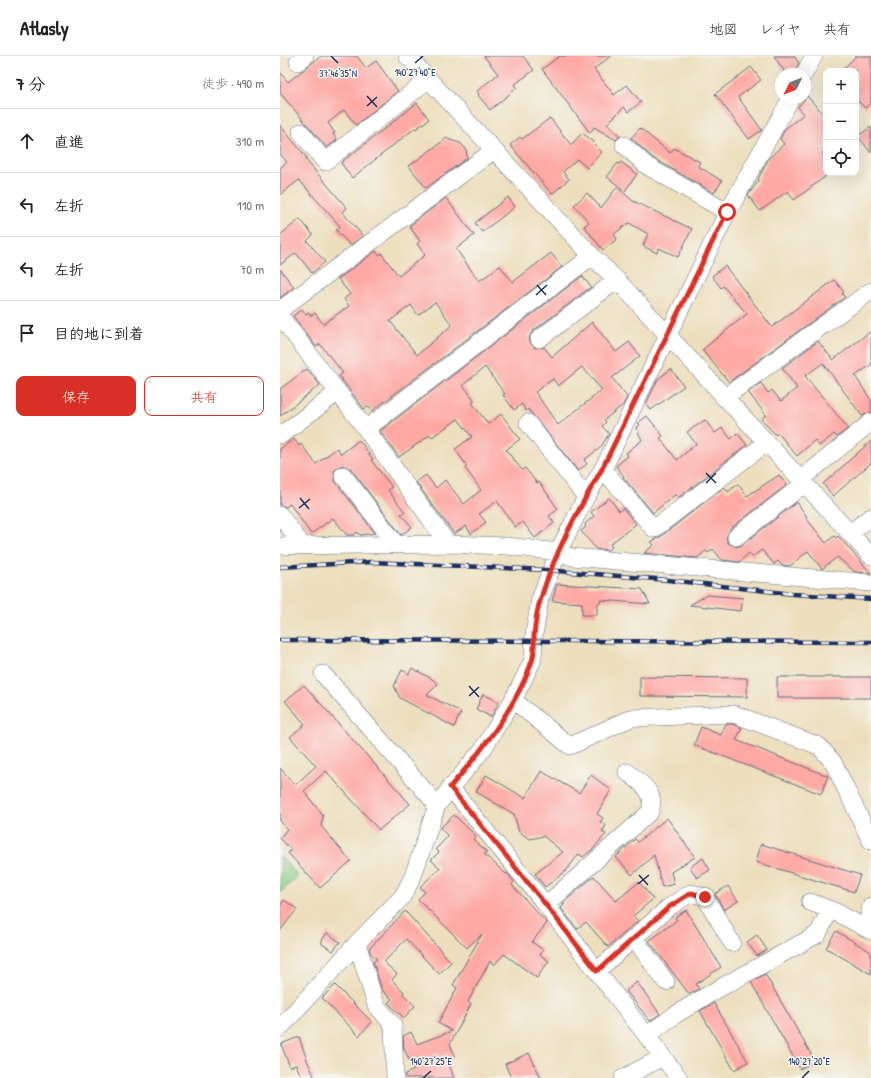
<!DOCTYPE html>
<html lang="ja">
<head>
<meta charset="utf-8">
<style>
  :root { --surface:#fff; --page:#f2f2f2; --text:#222; --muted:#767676; --line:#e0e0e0; --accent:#d93025 }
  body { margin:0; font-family:"Patrick Hand","Klee One",sans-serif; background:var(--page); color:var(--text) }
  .controls { position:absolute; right:12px; top:12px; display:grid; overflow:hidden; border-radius:8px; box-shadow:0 4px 16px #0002 }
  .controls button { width:36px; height:36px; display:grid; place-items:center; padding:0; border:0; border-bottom:1px solid var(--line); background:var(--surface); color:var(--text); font:20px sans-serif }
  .compass { position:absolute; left:495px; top:12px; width:36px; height:36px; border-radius:50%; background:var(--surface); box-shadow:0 4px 16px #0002; rotate:228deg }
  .stop { position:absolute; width:12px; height:12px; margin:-9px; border:3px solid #d93025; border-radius:50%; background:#fff }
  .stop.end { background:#d93025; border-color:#fff; box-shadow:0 1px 4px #0008 }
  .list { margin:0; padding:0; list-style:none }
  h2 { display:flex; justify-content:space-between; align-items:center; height:52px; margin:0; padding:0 16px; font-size:17px }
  h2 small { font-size:13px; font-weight:400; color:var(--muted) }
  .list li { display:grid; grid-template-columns:26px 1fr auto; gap:12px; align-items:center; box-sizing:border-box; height:64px; padding:0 16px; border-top:1px solid var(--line) }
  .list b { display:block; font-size:15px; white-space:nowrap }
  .list em { font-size:13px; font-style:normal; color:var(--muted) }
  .actions { display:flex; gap:8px; padding:12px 16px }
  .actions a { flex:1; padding:9px 0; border:1px solid var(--accent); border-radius:8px; text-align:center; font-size:14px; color:var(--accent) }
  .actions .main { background:var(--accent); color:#fff }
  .icon { flex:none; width:22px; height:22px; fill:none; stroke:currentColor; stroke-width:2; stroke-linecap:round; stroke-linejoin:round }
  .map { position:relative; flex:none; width:591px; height:1022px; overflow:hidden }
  header { display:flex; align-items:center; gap:24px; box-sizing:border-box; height:56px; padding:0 20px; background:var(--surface); border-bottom:1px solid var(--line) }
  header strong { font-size:19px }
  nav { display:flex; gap:22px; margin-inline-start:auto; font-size:14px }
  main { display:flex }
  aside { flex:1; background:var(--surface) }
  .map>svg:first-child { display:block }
  .green { fill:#90ce85; stroke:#567e72 }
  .building { fill:#fea9a4; fill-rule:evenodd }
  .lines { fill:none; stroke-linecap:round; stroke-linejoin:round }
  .minor-casing { stroke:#646d7f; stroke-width:18 }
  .minor { stroke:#fff; stroke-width:17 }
  .rail-casing { stroke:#1b2f5e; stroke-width:4.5 }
  .rail { stroke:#f6f6f2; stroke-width:3; stroke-dasharray:9; stroke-linecap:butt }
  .route { stroke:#d93025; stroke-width:5 }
  .ticks { fill:none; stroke:#1b2f5e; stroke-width:1.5 }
  .ticks-label { font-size:10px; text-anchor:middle; fill:#1b2f5e; stroke:#f6f6f2; stroke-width:3; stroke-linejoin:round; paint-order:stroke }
</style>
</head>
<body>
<header>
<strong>Atlasly</strong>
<nav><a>地図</a><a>レイヤ</a><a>共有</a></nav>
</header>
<main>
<aside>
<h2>7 分<small>徒歩 · 490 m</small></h2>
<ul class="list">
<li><svg class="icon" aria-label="ahead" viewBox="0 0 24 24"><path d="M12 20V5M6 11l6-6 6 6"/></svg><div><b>直進</b></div><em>310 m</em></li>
<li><svg class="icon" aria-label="left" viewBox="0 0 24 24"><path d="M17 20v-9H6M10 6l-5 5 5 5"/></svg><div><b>左折</b></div><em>110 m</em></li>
<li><svg class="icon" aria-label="left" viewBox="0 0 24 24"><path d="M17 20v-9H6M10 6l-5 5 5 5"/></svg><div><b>左折</b></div><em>70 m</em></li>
<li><svg class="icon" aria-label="arrive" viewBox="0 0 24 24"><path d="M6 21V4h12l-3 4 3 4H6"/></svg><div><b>目的地に到着</b></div></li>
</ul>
<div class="actions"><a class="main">保存</a><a>共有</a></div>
</aside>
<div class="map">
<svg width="591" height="1022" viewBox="0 0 591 1022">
  <rect width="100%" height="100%" fill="#f6f6f2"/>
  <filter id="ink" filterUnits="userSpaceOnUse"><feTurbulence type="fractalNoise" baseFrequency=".025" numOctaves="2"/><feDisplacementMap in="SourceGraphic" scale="8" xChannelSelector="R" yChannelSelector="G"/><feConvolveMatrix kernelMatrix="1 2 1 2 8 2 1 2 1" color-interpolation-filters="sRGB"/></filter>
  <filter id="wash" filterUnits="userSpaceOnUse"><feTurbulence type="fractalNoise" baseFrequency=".012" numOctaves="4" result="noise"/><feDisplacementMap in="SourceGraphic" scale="16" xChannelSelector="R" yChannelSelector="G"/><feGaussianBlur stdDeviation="0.9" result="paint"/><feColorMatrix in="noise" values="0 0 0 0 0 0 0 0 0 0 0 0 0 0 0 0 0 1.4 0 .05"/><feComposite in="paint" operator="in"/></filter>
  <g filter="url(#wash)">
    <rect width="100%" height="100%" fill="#eddfbd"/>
    <path class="green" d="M0 800 18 820 0 837Z"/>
    <g id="blocks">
      <path class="building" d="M41 0H77L86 12 96 5 118 35 76 69 64 54 48 67 55 77 53 78 57 84 47 92 0 37V16L8 26Z
        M204 0H243L254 14 234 29 237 32 210 54 198 39 199 38 197 35 218 18Z
        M280 0H331L314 13 334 39 347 29 361 46 348 56 344 51 327 68 340 80 336 84 314 71 310 77 262 13Z
        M494 0H514L519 7 514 18H506Z
        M576 0H591V46L585 52 576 43V15H561Z
        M471 11 481 24 458 41 482 74 469 83 435 38Z
        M527 40 546 61V93L542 97 546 102V120L514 144 508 135 480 155 468 139 479 124 478 123 489 102 504 88 500 83 505 73 524 58 518 51Z
        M137 47 149 63 136 73 135 72 72 122 61 107 63 105Z
        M270 62 291 89 302 77 314 86 313 87 322 96 307 112 297 103 283 116 289 123 272 138 230 89 240 81 242 83Z
        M0 69 27 102 25 103 67 152 62 156 83 180 70 189 56 174 60 170 19 124 0 139V112L7 106 0 98Z
        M591 71V97L578 80Z
        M360 72 390 97 394 92 420 106 418 110 442 125 434 137 373 102 351 82Z
        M167 82 170 84 180 87 186 93 187 102 146 132 129 110Z
        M341 106 357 118 345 135 327 121 338 107 339 108Z
        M337 131 353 145 412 173 398 201 379 192 377 197 363 190 368 178 349 167 334 178 337 183 323 194 304 170 309 166 294 149 307 137 321 152Z
        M228 141 235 151 202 176 195 167Z
        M166 142 194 179 176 193 199 225 220 210 233 226 271 197 282 211 92 355 89 350 84 353 59 320 63 317 40 288 36 291 13 260 22 253 26 258 29 256 31 260 35 257 43 268 69 250 64 243 70 238 58 223 96 195 99 199 101 197 119 220 145 199 137 188 140 185 129 170ZM155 246 172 269 137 299 110 265 131 249 138 259Z
        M20 163 33 179 27 185 45 206 32 217 16 197 0 209V179Z
        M445 210 492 271 554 224 564 236 562 238 565 241 449 326 422 294 467 258 443 230 441 232 432 220Z
        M0 213 14 231 0 242Z
        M302 220 311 231 253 275 250 279 249 285 255 292 264 291 272 301 312 266 336 296 349 286 360 300 332 322 347 341 343 349 324 364 326 366 322 370 329 378 327 381 320 392 304 404 307 408 298 415 248 353 246 355 242 348 234 354 223 339 225 338 205 311 183 329 195 345 192 347 208 368 221 358 240 383 226 394 242 414 245 412 257 427 259 426 278 453 269 460 274 467 255 482 243 466 235 471 217 445 199 458 206 466 191 478 186 470 174 478 136 426 146 419 156 432 165 424 184 448 201 434 185 412 187 410 175 393 192 381 178 363 152 381 150 379 119 401 100 375ZM302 311 322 334 278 369 255 336 273 323 278 330Z
        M591 275V309L575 320 591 344V356L582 360 543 307 525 320 568 372 557 381 554 378 539 390 535 384 517 400 498 377 496 379 481 363 486 359 468 336 481 327 488 337 492 334 501 345 517 332 502 312 538 285 553 304Z
        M27 313 40 329 0 360V333Z
        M391 313 404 330 371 354 366 348 378 323Z
        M367 360 383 380 380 382 397 404 416 388 407 376 425 364 435 377 442 372 451 383 457 377 467 389 398 442 395 439 373 457 343 421 344 420 336 410 348 400 346 397 362 384 356 372 360 369 358 367Z
        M14 383 19 390 21 388 36 408 57 392 61 398 79 384 93 403 91 404 112 431 108 434 125 456 121 458 132 471 121 479 71 413 62 409 54 415 55 425 95 477 80 479 77 476 74 479H67L53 462 31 478 10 448 6 451 0 449V393Z
        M591 385V407L553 440 543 428Z
        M499 419 507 429 450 473 446 482 448 487 457 491 462 489 517 446 527 461 526 462 546 487 554 480 556 482 558 480 591 517 575 516 557 501 542 513 528 495 510 510 501 509 498 505 494 508 482 494 472 501 469 497 459 506 442 504 433 493 428 497 426 495 417 502 364 497 374 489 371 486 380 481 444 431 448 436 458 428 467 440Z
        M329 442 339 455 343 452 356 468 330 488 332 491 328 494 316 493 301 475 306 471 305 468 314 460 311 456Z
        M277 528 362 533 370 548 320 544V548H317V559H302V547L272 545Z
        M427 539 463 542 461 555 410 549Z
        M132 612 152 623 158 628 147 639 181 656 174 671 120 642 114 630 122 614 129 618Z
        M360 621 467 622V641L360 640Z
        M497 621H591V642H497Z
        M24 629 130 748 99 774 46 715 24 735 43 760 41 770 71 805 40 832 8 797 11 794 0 782 7 773 0 765V712L15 729 36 710 10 681 25 668 5 645Z
        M203 638 219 646 211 661 196 653Z
        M446 668H452L462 672 456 684 548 720 541 738 414 689 421 671 441 679Z
        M261 715 299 737 311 719 331 734 317 758 323 762 320 766 326 769 322 776 326 778 314 792 303 801 299 798 286 815 265 831 255 818 283 796 263 780 250 783 239 776 234 758 196 736 206 719 245 742Z
        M174 759 196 780 193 783 207 796 204 798 226 818 227 817 234 826 232 829 267 867 252 886 263 894 260 899 269 905 257 922 224 898 214 909 210 905 188 946 191 948 170 988 175 1000 167 1003 174 1022H125V1018L134 1014 124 993 123 980 131 976 137 988 172 975 158 967 177 932 173 929 202 878 187 892 138 843 145 836 140 831 160 812 151 804 159 796 156 793 168 780 160 772Z
        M387 762 415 801 391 816 394 828 382 831 374 799 352 819 336 801 355 783 358 786Z
        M481 788 580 819 574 836 476 806Z
        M423 802 430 814 417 822 410 811Z
        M314 820 336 845 359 826 373 843 353 860 358 865 328 891 306 866 297 873 281 852 284 849 283 847Z
        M448 830 458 845 444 854 435 838Z
        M4 844 17 853 0 875V850Z
        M406 854 441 911 416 928 419 933 409 938 369 885 397 864 395 861Z
        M125 855 171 906 159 918 126 883 104 906 117 918 112 924 124 936 123 938 135 950 124 962 108 947 112 943 102 934 93 906 97 903 91 898 89 893Z
        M556 875 591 896V918L546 892Z
        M47 877 60 886 53 895 42 888V884Z
        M477 879 487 894 477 900 467 886Z
        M485 918 535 1005 520 1013 471 926Z
        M357 926 380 958 370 965 346 935Z
        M55 929 92 966 79 980 42 942Z
        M434 947 468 1006 454 1014 420 955Z
        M19 981 27 1004 35 1022H22L16 1009 10 1011 1 988Z
        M249 997 261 1022H231L225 1008Z"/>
    </g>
  </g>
  <g filter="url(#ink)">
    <use href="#blocks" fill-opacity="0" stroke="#646d7f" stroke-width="1"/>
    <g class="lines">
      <defs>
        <path id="minor" d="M127 0 312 200 337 224 591 500
          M18 6 25 0
          M524 18 534 0
          M21 76 45 106 149 23
          M344 89 367 110 447 156
          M0 254 214 94
          M0 260 86 373 168 488
          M259 283 337 224
          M444 342 528 280 591 235
          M248 367 306 441
          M86 373 312 200
          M1 379 58 336
          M323 413 374 473 486 387
          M63 419 116 488
          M520 424 591 366
          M0 459 22 489
          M570 477 591 461
          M456 481 524 428
          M0 490 168 488 227 490 278 496 292 501 591 527
          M43 618 157 749
          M233 644 290 690 351 662 454 658 539 690 553 706 591 785
          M170 731 266 849 399 1022
          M530 846 556 856 591 875
          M266 849 370 756C377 736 361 727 347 716
          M587 872 591 850
          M354 882 386 926
          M77 887 96 949 113 969 115 1022
          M317 915 389 851 411 837 425 841 452 887
          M0 972 77 887 123 840 133 820 157 749 203 693 233 644 253 604 254 579 260 543 278 496 306 441 323 413 446 159 511 42
          M367 979 395 959 431 937 538 878 550 854
          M343 1022 383 1001"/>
      </defs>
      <use href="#minor" class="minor-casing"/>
      <use href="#minor" class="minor"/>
      <defs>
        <path id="rail" d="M0 511 92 506 266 514 388 524 513 538 591 543
          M0 584 591 586"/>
      </defs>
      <use href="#rail" class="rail-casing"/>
      <use href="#rail" class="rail"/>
    </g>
  </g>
  <g class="lines" filter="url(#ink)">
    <path class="route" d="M425 841 411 837 389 851 317 915 266 849 170 731C201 696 237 650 252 605 255 597 254 588 254 580 255 568 257 553 261 542 275 496 298 454 322 413L447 156"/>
  </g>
  <path class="ticks" d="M51 0 58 7M135 7 143 0M87 40 97 51M87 50 97 41M257 229 266 239M256 239 267 229M426 417 436 427M426 427 436 417M20 442 29 453M19 452 30 443M189 630 199 641M189 640 199 631M359 819 368 829M358 828 369 819M143 1022 151 1015M522 1022 529 1015"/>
  <g class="ticks-label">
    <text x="135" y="20">140°27'40"E</text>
    <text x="58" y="21">37°46'35"N</text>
    <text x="151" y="1009">140°27'25"E</text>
    <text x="529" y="1009">140°27'20"E</text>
  </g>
</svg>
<div class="controls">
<button>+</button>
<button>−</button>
<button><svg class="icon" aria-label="locate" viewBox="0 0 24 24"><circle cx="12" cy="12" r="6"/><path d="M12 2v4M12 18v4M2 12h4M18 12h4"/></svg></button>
</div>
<svg class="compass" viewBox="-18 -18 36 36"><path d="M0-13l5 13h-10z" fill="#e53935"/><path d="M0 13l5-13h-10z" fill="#767676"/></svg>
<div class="stop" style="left:447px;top:156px"></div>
<div class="stop end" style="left:425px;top:841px"></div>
</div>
</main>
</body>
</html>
